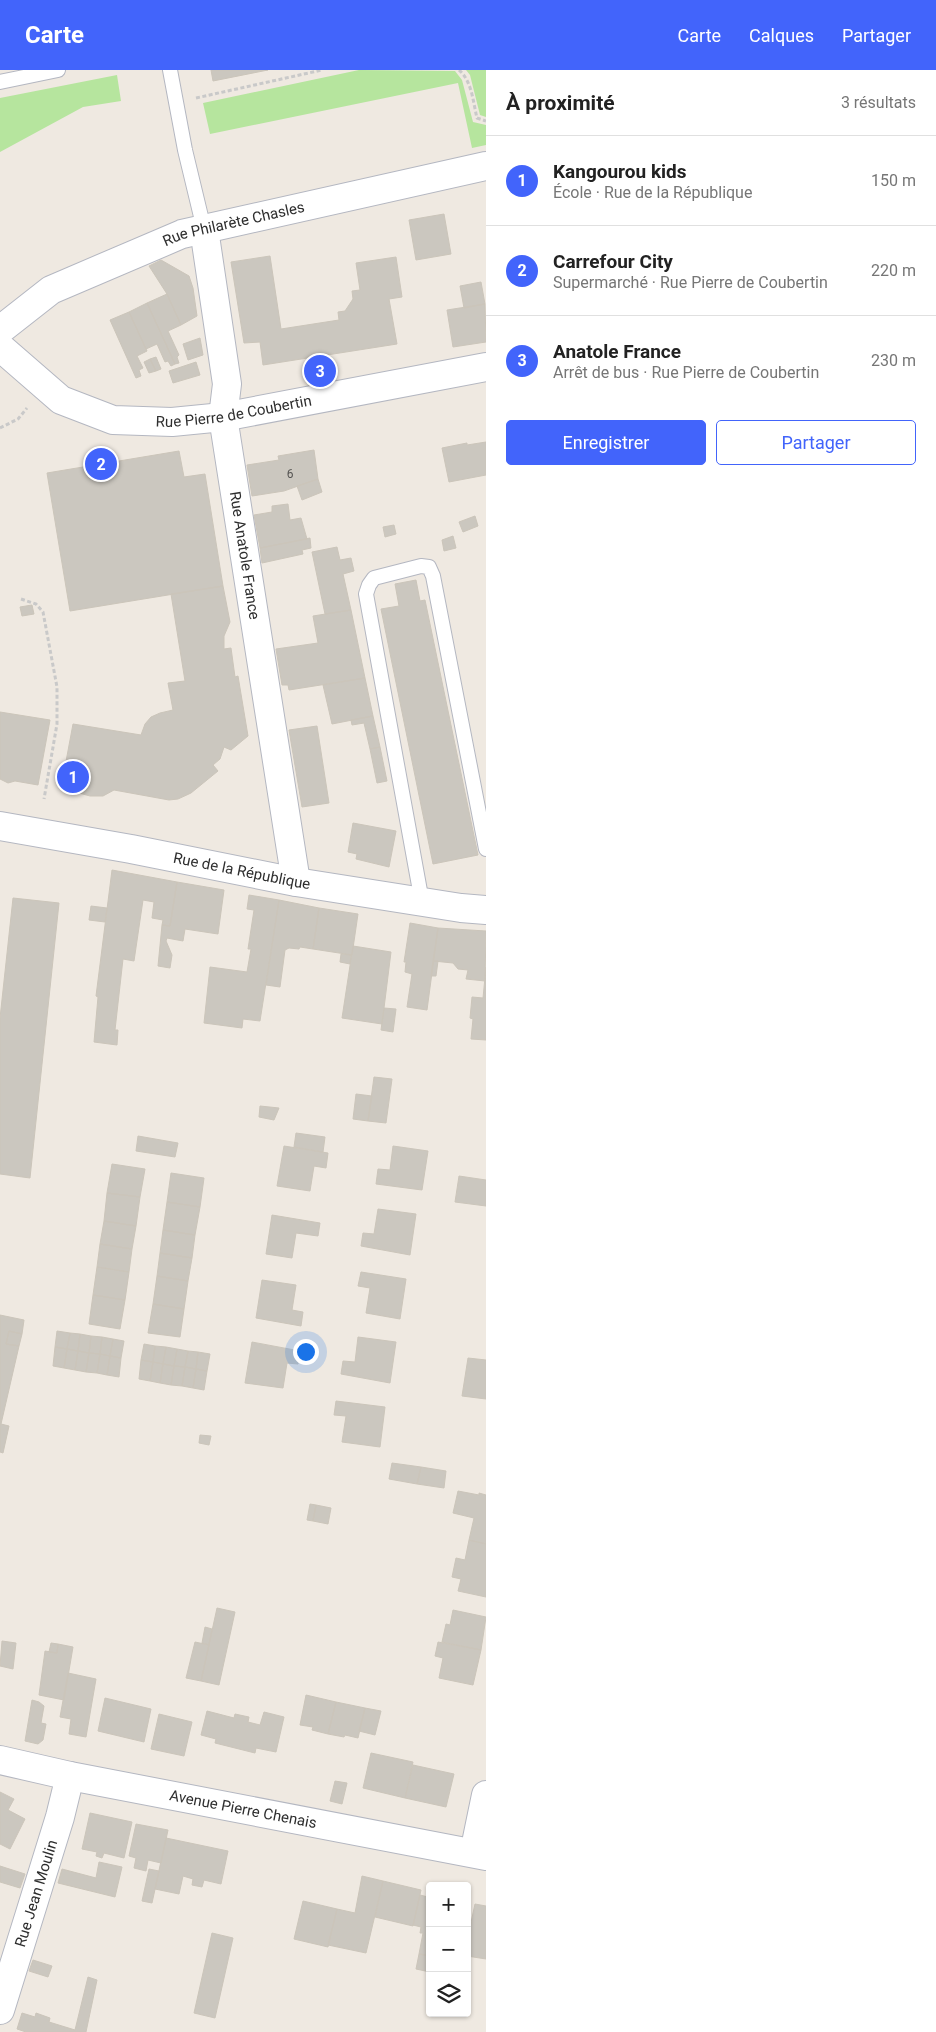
<!DOCTYPE html>
<html lang="fr">
<head>
<meta charset="utf-8">
<style>
  :root { --surface:#fff; --page:#f6f6f6; --text:#222; --muted:#767676; --line:#e0e0e0; --accent:#4264fb }
  body { margin:0; font-family:Roboto,sans-serif; background:var(--page); color:var(--text) }
  .controls { position:absolute; right:15px; bottom:15px; display:grid; overflow:hidden; border-radius:5px; box-shadow:0 1px 4px #0004 }
  .controls button { width:45px; height:45px; display:grid; place-items:center; padding:0; border:0; border-bottom:1px solid var(--line); background:var(--surface); color:var(--text); font:25px sans-serif }
  .you { position:absolute; left:305px; top:1281px; width:18px; height:18px; margin:-12px; border:4px solid #fff; border-radius:50%; background:#1a73e8; box-shadow:0 0 0 8px #1a73e833 }
  .badge { display:grid; place-items:center; width:32px; height:32px; border-radius:50%; background:var(--accent); color:#fff; font-size:16px; font-weight:700 }
  .pin { position:absolute; translate:-50% -50%; border:2px solid #fff; box-shadow:0 1px 5px #0006 }
  .list { margin:0; padding:0; list-style:none }
  h2 { display:flex; justify-content:space-between; align-items:center; height:65px; margin:0; padding:0 20px; font-size:21px }
  h2 small { font-size:16px; font-weight:400; color:var(--muted) }
  .list li { display:grid; grid-template-columns:32px 1fr auto; gap:15px; align-items:center; box-sizing:border-box; height:90px; padding:0 20px; border-top:1px solid var(--line) }
  .list b { display:block; font-size:19px; white-space:nowrap }
  .list p { margin:0; font-size:16px; white-space:nowrap; color:var(--muted) }
  .list em { font-size:16px; font-style:normal; color:var(--muted) }
  .actions { display:flex; gap:10px; padding:15px 20px }
  .actions a { flex:1; padding:11px 0; border:1px solid var(--accent); border-radius:5px; text-align:center; font-size:18px; color:var(--accent) }
  .actions .main { background:var(--accent); color:#fff }
  .icon { flex:none; width:28px; height:28px; fill:none; stroke:currentColor; stroke-width:2; stroke-linecap:round; stroke-linejoin:round }
  .map { position:relative; flex:none; width:486px; height:1962px; overflow:hidden }
  header { display:flex; align-items:center; gap:30px; box-sizing:border-box; height:70px; padding:0 25px; background:var(--accent); color:#fff }
  header strong { font-size:24px }
  nav { display:flex; gap:28px; margin-inline-start:auto; font-size:18px }
  main { display:flex }
  aside { flex:1; background:var(--surface) }
  .map>svg:first-child { display:block }
  .green { fill:#b6e59e }
  .building { fill:#cbc7bf; stroke:#cbc5ba }
  .lines { fill:none; stroke-linecap:round; stroke-linejoin:round }
  .service-casing { stroke:#b4b7c1; stroke-width:16 }
  .minor-casing { stroke:#b4b7c1; stroke-width:30 }
  .tertiary-casing { stroke:#b4b7c1; stroke-width:30 }
  .path { stroke:#c9c9c9; stroke-width:3; stroke-dasharray:4 2.5; stroke-linecap:butt }
  .service { stroke:#fff; stroke-width:14 }
  .minor { stroke:#fff; stroke-width:28 }
  .tertiary { stroke:#fff; stroke-width:28 }
  .labels { text-anchor:middle; stroke-width:4; stroke-linejoin:round; paint-order:stroke }
  .number-label { font-size:12px; fill:#555452 }
  .street-label { font-size:15px; fill:#2e2e2e; stroke:#fff }
</style>
</head>
<body>
<header>
<strong>Carte</strong>
<nav><a>Carte</a><a>Calques</a><a>Partager</a></nav>
</header>
<main>
<div class="map">
<svg width="486" height="1962" viewBox="0 0 486 1962">
  <rect width="100%" height="100%" fill="#efe9e1"/>
  <path class="green" d="M359 0 455 1 462 10 473 52 486 55V75L472 78 458 13 210 64 203 33Z
    M466 0H486V47L480 45 470 5Z
    M117 5 121 31 83 37 0 82V28Z"/>
  <path class="building" d="M211 0H268L213 11Z
    M444 144 451 184 416 190 409 150Z
    M270 186 281 259 339 250 338 242 345 241 353 229 352 221 360 220 356 193 396 187 402 227 389 229 397 274 263 295 260 272 244 273 231 192Z
    M161 190 189 206 193 218 197 246 181 255 167 224 149 196Z
    M481 212 485 234 464 238 460 216Z
    M167 224 181 255 168 261 179 285 177 287 179 293 175 294 147 233Z
    M147 233 175 294 171 296 168 291 165 292 157 274 146 279 129 242Z
    M485 234 486 272 453 277 447 240Z
    M129 242 147 281 137 286 143 298 139 300 141 306 136 308 110 250Z
    M200 268 203 285 188 290 183 274Z
    M156 287 161 299 156 301 150 289Z
    M150 289 156 301 149 303 144 292Z
    M196 292 200 305 173 313 169 301Z
    M486 372V405L449 412 442 378 467 373V375Z
    M314 380 318 409 284 421 252 426 247 395 279 390 278 386Z
    M179 381 184 407 205 404 223 516 70 541 47 403Z
    M318 409 322 422 302 430 297 416Z
    M288 434 290 450 301 448 307 469 260 478 254 445 272 442V436Z
    M475 446 478 456 463 462 459 452Z
    M394 455 396 464 385 467 383 457Z
    M453 466 456 478 444 481 442 470Z
    M310 468 311 478 302 480 303 484 262 493 260 478Z
    M337 477 340 490 351 488 354 501 343 504 351 540 325 544 312 482Z
    M416 510 420 531 425 530 478 785 433 794 381 539 399 536 395 514Z
    M223 516 230 552 224 566V579L231 578 235 607 238 606 248 666 231 680 224 677 220 689 213 695 218 701 191 723 178 729 169 730 114 720 103 726H90L61 718 73 654 141 665 145 654 151 647 160 643 173 640 168 613 185 611 171 524Z
    M32 535 34 544 22 546 20 537Z
    M351 540 365 608 289 620 288 615H282L276 579 318 573 313 546Z
    M365 608 373 646 332 654 323 615Z
    M0 642 50 650 38 715 15 711 8 713 0 709Z
    M373 646 380 677 370 679 364 653 352 655 351 650Z
    M317 656 329 733 302 737 289 660Z
    M380 677 387 711 377 713 370 679Z
    M353 753 396 761 389 797 356 789 357 784 348 782Z
    M112 800 177 812 170 856 162 855 163 850 152 848 154 832 143 830 134 891 123 889 115 960H118L117 975 94 972 98 927 96 926Z
    M177 812 224 820 218 864 185 859 183 871 167 868 166 871 172 885 170 898 158 896 162 855 170 856Z
    M249 825 279 830 260 951 243 949 242 958 204 953 210 897 247 902 251 879H248L254 840 247 839Z
    M13 828 59 833 30 1108 0 1104V948Z
    M279 830 319 838 313 879 300 877 299 879 289 878 285 880 280 917 266 915Z
    M91 836 107 838 105 852 89 850Z
    M319 838 358 844 352 885 313 879Z
    M410 853 438 858 427 940 407 937 412 904 405 902 406 892H404Z
    M438 858 486 861 485 911 466 909 468 900 458 899 453 893 433 891Z
    M353 876 391 882 382 954 342 948Z
    M341 884 351 885 350 894 340 892Z
    M433 891H438L436 906H431Z
    M486 897V970L471 969 473 949 470 948 472 927 483 928Z
    M384 938 396 939 393 962 381 960Z
    M374 1007 392 1009 386 1053 368 1051Z
    M356 1024 372 1026 368 1051 353 1049Z
    M260 1036 279 1038 274 1050 259 1047Z
    M296 1063 325 1067 323 1082 294 1077Z
    M138 1066 178 1073 175 1087 136 1081Z
    M284 1076 328 1083 326 1098 314 1096 310 1121 277 1116Z
    M393 1076 428 1081 422 1120 376 1114 378 1099 390 1100Z
    M112 1094 145 1099 140 1127 107 1123Z
    M171 1103 204 1108 200 1137 167 1132Z
    M459 1106 486 1110V1136L455 1132Z
    M107 1123 140 1127 136 1156 104 1151Z
    M167 1132 200 1137 195 1165 163 1160Z
    M378 1139 416 1144 410 1185 361 1176 363 1163 374 1164Z
    M272 1145 320 1153 318 1166 296 1163 292 1188 266 1184Z
    M104 1151 136 1156 132 1179 100 1174Z
    M163 1160 195 1165 192 1188 160 1183Z
    M100 1174 132 1179 129 1202 97 1197Z
    M160 1183 192 1188 188 1211 157 1206Z
    M97 1197 129 1202 125 1230 93 1225Z
    M361 1202 406 1209 400 1249 366 1243 370 1218 358 1216Z
    M157 1206 188 1211 184 1239 153 1234Z
    M262 1210 296 1215 292 1240 303 1242 301 1256 256 1248Z
    M93 1225 125 1230 120 1259 89 1254Z
    M153 1234 184 1239 180 1267 148 1263Z
    M0 1245 24 1250 22 1264 9 1261 6 1274 19 1276 1 1354 9 1356 3 1383 0 1382Z
    M9 1261 22 1264 19 1276 6 1274Z
    M57 1261 70 1263 67 1279 55 1277Z
    M70 1263 80 1264 78 1281 67 1279Z
    M80 1264 91 1266 89 1283 78 1281Z
    M91 1266 102 1267 100 1284 89 1283Z
    M102 1267 113 1269 110 1286 100 1284Z
    M358 1267 396 1272 390 1313 341 1304 343 1291 355 1292Z
    M113 1269 124 1271 121 1288 110 1286Z
    M252 1272 300 1281 298 1294 287 1293 283 1318 245 1313Z
    M144 1274 155 1276 153 1292 141 1290Z
    M155 1276 166 1277 163 1294 153 1292Z
    M55 1277 67 1279 64 1298 53 1296Z
    M166 1277 177 1279 174 1296 163 1294Z
    M67 1279 78 1281 75 1300 64 1298Z
    M177 1279 188 1281 185 1297 174 1296Z
    M78 1281 89 1283 86 1302 75 1300Z
    M188 1281 198 1282 196 1299 185 1297Z
    M198 1282 210 1284 207 1301 196 1299Z
    M89 1283 100 1284 97 1303 86 1302Z
    M100 1284 110 1286 107 1305 97 1303Z
    M110 1286 121 1288 119 1307 107 1305Z
    M468 1288 486 1290V1329L462 1326Z
    M141 1290 153 1292 150 1311 139 1309Z
    M153 1292 163 1294 160 1313 150 1311Z
    M163 1294 174 1296 171 1315 160 1313Z
    M174 1296 185 1297 182 1316 171 1315Z
    M185 1297 196 1299 193 1318 182 1316Z
    M196 1299 207 1301 204 1320 193 1318Z
    M336 1331 385 1337 380 1377 342 1372 346 1346 334 1345Z
    M200 1365 211 1366 209 1375 199 1373Z
    M392 1393 421 1397 417 1414 389 1409Z
    M421 1397 446 1401 444 1418 417 1414Z
    M458 1421 479 1425V1423L486 1425V1474L469 1470 474 1448 453 1443Z
    M310 1434 316 1435 313 1451 307 1450Z
    M316 1435 331 1438 328 1454 313 1451Z
    M469 1470 486 1474V1527L458 1521 461 1509 452 1507 456 1488 465 1490Z
    M217 1538 235 1542 219 1615 201 1611Z
    M453 1540 486 1547 481 1580 442 1572 446 1554 450 1555Z
    M205 1557 212 1559 209 1575 202 1573Z
    M2 1571 16 1573 13 1599 0 1596Z
    M195 1572 209 1575 201 1611 186 1608Z
    M438 1572 481 1580 473 1615 439 1608 443 1588 435 1586Z
    M51 1573 58 1574 57 1583 49 1582Z
    M58 1574 73 1577 64 1630 39 1625 45 1581 57 1583Z
    M68 1603 96 1609 86 1667 69 1664 71 1649 60 1647Z
    M306 1625 336 1632 328 1664 312 1660 313 1657 300 1655Z
    M105 1628 151 1639 144 1672 98 1661Z
    M32 1630 39 1632 44 1636 41 1653 46 1654 43 1670 38 1674 25 1671Z
    M336 1632 365 1638 358 1668 345 1665 344 1667 328 1664Z
    M365 1638 381 1641 375 1665 359 1661Z
    M207 1641 234 1648 235 1644 249 1647 248 1652 260 1655 264 1642 284 1647 276 1682 256 1678 255 1683 215 1673 216 1669 201 1665Z
    M159 1644 192 1652 184 1686 151 1679Z
    M371 1683 413 1692 405 1728 363 1718Z
    M413 1695 454 1704 446 1737 405 1728Z
    M335 1711 347 1713 342 1734 330 1731Z
    M0 1722 14 1729 8 1740 25 1749 10 1779 0 1774Z
    M90 1743 132 1752 124 1788 104 1783 102 1788 96 1786 97 1782 82 1779Z
    M136 1754 168 1760 161 1793 148 1790 146 1801 134 1798 136 1788 129 1786Z
    M166 1768 228 1781 221 1814 204 1810 202 1817 192 1815 193 1809 183 1806 179 1824 155 1819Z
    M99 1792 122 1797 115 1827 58 1813 62 1799 96 1808Z
    M0 1796 25 1804 20 1818 0 1812Z
    M149 1799 159 1801 152 1833 142 1831Z
    M362 1806 383 1811 366 1883 328 1875 337 1839 355 1843Z
    M383 1811 421 1820 413 1856 375 1847Z
    M420 1825 428 1827 430 1825V1886L419 1884 423 1863H420L421 1857 413 1855Z
    M303 1831 337 1839 328 1877 294 1869Z
    M475 1834 486 1836V1889L467 1886V1871Z
    M212 1863 233 1868 215 1948 194 1943Z
    M419 1884 430 1886V1902L416 1899Z
    M33 1890 52 1896 48 1907 29 1901Z
    M88 1907 97 1910 86 1962H26L17 1959 22 1943 35 1947 36 1943 50 1948 49 1952 75 1960Z"/>
  <g class="lines">
    <defs>
      <path id="service" d="M170 0 185 80 204 159
        M0 12 58 0
        M422 832 366 524 369 515 374 508 421 496 429 497 433 506 486 779"/>
      <g id="minor">
        <path id="s1" d="M204 159 227 314 223 347 296 812"/>
        <path id="s2" d="M0 260 51 220 182 164 486 96"/>
        <path id="s3" d="M0 756 131 779 296 812 461 838 486 840"/>
        <path id="s4" d="M0 1690 70 1706 486 1786"/>
        <path d="M474 1783 486 1725"/>
        <path id="s5" d="M0 1940 60 1747 70 1706"/>
      </g>
      <g id="tertiary">
        <path id="s6" d="M0 277 61 330 113 350 172 352 223 347 486 297"/>
      </g>
    </defs>
    <use href="#service" class="service-casing"/>
    <use href="#minor" class="minor-casing"/>
    <use href="#tertiary" class="tertiary-casing"/>
    <path class="path" d="M459 0C472 11 473 32 477 48L486 51
      M196 28 322 0
      M0 358 18 349 27 338
      M21 529 36 534 43 542 57 617V654L44 729"/>
    <use href="#service" class="service"/>
    <use href="#minor" class="minor"/>
    <use href="#tertiary" class="tertiary"/>
  </g>
  <g class="labels">
    <g class="number-label">
      <text x="290" y="408">6</text>
    </g>
    <g class="street-label">
      <text dy="5" stroke="none"><textPath href="#s2" startOffset="260">Rue Philarète Chasles</textPath></text>
      <text dy="5" stroke="none"><textPath href="#s6" startOffset="258">Rue Pierre de Coubertin</textPath></text>
      <text dy="5" stroke="none"><textPath href="#s1" startOffset="330">Rue Anatole France</textPath></text>
      <text dy="5" stroke="none"><textPath href="#s3" startOffset="246">Rue de la République</textPath></text>
      <text dy="5" stroke="none"><textPath href="#s4" startOffset="248">Avenue Pierre Chenais</textPath></text>
      <text dy="5" stroke="none"><textPath href="#s5" startOffset="122">Rue Jean Moulin</textPath></text>
    </g>
  </g>
</svg>
<div class="controls">
<button>+</button>
<button>−</button>
<button><svg class="icon" aria-label="layers" viewBox="0 0 24 24"><path d="M12 4l9 5-9 5-9-5zM3 14l9 5 9-5"/></svg></button>
</div>
<div class="you"></div>
<div class="pin badge" style="left:73px;top:707px">1</div>
<div class="pin badge" style="left:101px;top:394px">2</div>
<div class="pin badge" style="left:320px;top:301px">3</div>
</div>
<aside>
<h2>À proximité<small>3 résultats</small></h2>
<ul class="list">
<li><span class="badge">1</span><div><b>Kangourou kids</b><p>École · Rue de la République</p></div><em>150 m</em></li>
<li><span class="badge">2</span><div><b>Carrefour City</b><p>Supermarché · Rue Pierre de Coubertin</p></div><em>220 m</em></li>
<li><span class="badge">3</span><div><b>Anatole France</b><p>Arrêt de bus · Rue Pierre de Coubertin</p></div><em>230 m</em></li>
</ul>
<div class="actions"><a class="main">Enregistrer</a><a>Partager</a></div>
</aside>
</main>
</body>
</html>
